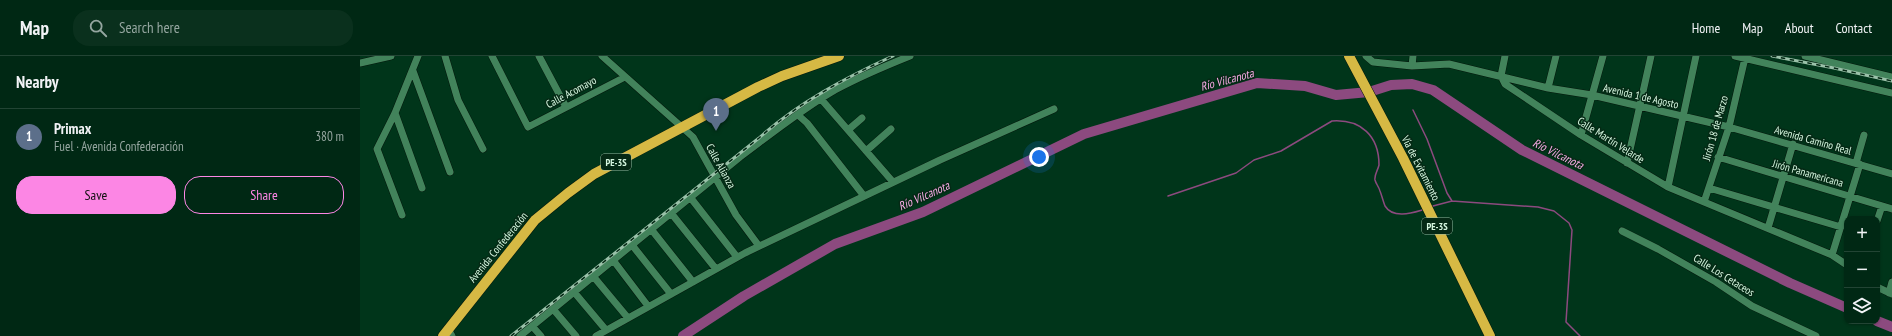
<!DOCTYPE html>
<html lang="en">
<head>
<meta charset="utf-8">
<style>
  :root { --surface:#002814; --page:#0a301d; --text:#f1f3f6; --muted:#95a6a0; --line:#224434; --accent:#fc86e4 }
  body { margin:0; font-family:"PT Sans Narrow",sans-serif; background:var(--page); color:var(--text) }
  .controls { position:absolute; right:12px; bottom:12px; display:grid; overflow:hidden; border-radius:8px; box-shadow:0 1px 3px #0004 }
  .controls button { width:36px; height:36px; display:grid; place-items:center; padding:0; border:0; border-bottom:1px solid var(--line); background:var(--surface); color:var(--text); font:20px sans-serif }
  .you { position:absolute; left:679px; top:101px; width:14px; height:14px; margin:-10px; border:3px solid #fff; border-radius:50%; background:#1a73e8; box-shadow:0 0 0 6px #1a73e833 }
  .badge { display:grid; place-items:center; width:26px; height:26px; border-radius:50%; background:var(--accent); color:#fff; font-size:13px; font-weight:700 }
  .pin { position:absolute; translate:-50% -33px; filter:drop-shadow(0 1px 2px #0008) }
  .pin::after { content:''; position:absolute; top:21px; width:14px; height:12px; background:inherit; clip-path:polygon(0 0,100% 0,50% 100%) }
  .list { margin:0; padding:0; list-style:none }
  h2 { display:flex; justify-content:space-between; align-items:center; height:52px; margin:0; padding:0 16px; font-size:17px }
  h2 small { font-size:13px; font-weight:400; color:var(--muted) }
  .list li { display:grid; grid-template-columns:26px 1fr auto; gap:12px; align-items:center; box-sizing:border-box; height:56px; padding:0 16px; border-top:1px solid var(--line) }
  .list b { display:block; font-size:15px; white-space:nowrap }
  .list p { margin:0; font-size:13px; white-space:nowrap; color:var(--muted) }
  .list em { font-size:13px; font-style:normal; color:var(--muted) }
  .actions { display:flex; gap:8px; padding:12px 16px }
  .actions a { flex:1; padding:9px 0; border:1px solid var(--accent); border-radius:16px; text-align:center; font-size:14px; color:var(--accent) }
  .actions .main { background:var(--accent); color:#111 }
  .icon { flex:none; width:22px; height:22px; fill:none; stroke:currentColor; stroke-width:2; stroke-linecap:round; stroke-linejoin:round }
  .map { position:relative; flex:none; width:1532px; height:280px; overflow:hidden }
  header { display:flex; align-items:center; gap:24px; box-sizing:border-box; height:56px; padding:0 20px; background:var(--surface); border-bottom:1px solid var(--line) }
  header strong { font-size:19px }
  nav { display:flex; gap:22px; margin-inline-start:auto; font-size:14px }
  .search { width:280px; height:36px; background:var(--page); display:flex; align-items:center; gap:10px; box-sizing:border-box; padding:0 14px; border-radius:16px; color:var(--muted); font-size:15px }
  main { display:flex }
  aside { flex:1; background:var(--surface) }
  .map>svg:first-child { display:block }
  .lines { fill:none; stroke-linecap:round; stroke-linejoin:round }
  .stream { stroke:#8c4a7f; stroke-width:1.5 }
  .river { stroke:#8c4a7f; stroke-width:10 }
  .minor-casing { stroke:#04180c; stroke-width:8 }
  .highway-casing { stroke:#04180c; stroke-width:11 }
  .minor { stroke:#42835b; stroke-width:7 }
  .highway { stroke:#d6b944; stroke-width:10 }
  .rail-casing { stroke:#9ac1a9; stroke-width:3 }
  .rail { stroke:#052915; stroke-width:1.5; stroke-dasharray:4.5; stroke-linecap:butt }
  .labels { text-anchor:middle; stroke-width:3; stroke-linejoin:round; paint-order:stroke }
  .shield { fill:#052915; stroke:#97b9a3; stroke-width:1 }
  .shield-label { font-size:10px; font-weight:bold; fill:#d6f7e0 }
  .street-label { font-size:11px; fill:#d6f7e0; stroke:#052915 }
  .water-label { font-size:12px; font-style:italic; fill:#f7abe5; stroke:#052915 }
</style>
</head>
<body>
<header>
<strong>Map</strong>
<div class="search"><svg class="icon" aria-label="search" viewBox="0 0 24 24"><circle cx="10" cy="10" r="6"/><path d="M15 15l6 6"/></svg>Search here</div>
<nav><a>Home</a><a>Map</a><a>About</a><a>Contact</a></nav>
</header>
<main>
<aside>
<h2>Nearby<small></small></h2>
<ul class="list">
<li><span class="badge" style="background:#5c6f8a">1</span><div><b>Primax</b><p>Fuel · Avenida Confederación</p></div><em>380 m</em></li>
</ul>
<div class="actions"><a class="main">Save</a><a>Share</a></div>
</aside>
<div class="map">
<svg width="1532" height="280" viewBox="0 0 1532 280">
  <rect width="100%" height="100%" fill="#00351a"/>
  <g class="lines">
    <path class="stream" d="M1053 54 1067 83 1087 137 1092 145
      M808 140 876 117 894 104 921 95 972 65C1001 63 1019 80 1019 109 1018 114 1014 119 1015 124 1016 128 1019 131 1020 135 1022 140 1023 145 1025 150 1033 163 1052 157 1062 154
      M1073 150 1092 145 1178 151 1194 155 1209 167 1212 174 1206 266 1220 280"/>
    <path class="river" d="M1517 265 1532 271
      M323 280 384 240 475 188 563 156 724 78 897 27 945 30 976 39 1009 36 1031 29 1052 28 1073 34 1162 94 1430 227 1487 252"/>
    <defs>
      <path id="minor" d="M85 0 98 44 123 93
        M132 0 168 71 265 21
        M179 0 206 51
        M242 0 333 81 376 159 399 190
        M1006 0 1013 6 1052 10 1089 8 1188 32 1232 39 1369 71 1532 118
        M1375 0 1532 37
        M1445 0 1532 21
        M0 7 31 0
        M1052 10 1053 0
        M53 15 90 116
        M1141 20 1145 28 1221 79 1308 131 1472 199 1487 209
        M1141 20 1145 0
        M1188 32 1196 0
        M461 43 533 126
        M35 57 62 132
        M438 59 447 67 504 140
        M488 74 502 62
        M1221 79 1243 0
        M506 95 531 73
        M1358 101 1532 153
        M1267 107 1291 0
        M1496 107 1504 79
        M1308 131 1336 0
        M1349 132 1481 171
        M330 141 377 201
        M1344 146 1369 71 1385 2
        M311 157 356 213
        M42 159 17 93 35 57 58 0
        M1517 165 1522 150
        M1408 172 1433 88
        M291 173 333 226
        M1262 175 1298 193 1356 226 1392 250 1456 280
        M272 189 311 238
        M1472 199 1500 108
        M253 204 288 250
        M233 220 268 262
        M1517 231 1532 238
        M214 236 246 274
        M1529 237 1532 226
        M193 253 216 280
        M172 270 181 280
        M88 273 92 280
        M160 280 380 101C411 78 442 53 475 34 499 21 525 10 550 0
        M236 280 385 197 580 104 694 53"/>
      <path id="highway" d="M989 0 1043 102 1130 280
        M83 280 175 164 208 137 234 118 398 31 422 20 479 0"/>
    </defs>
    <use href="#minor" class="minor-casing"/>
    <use href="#highway" class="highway-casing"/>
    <use href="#minor" class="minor"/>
    <use href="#highway" class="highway"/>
    <defs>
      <path id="rail" d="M1412 0 1474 12 1532 25
        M151 280 399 82C438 47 485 22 533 0"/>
    </defs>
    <use href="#rail" class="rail-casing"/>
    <use href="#rail" class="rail"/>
  </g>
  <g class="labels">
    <g class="shield">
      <rect x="241" y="98" width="30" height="16" rx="3"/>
      <rect x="1062" y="162" width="30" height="16" rx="3"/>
    </g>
    <g class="shield-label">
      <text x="256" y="110">PE-3S</text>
      <text x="1077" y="174">PE-3S</text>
    </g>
    <g class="street-label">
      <text transform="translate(211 36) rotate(-28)" y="4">Calle Acomayo</text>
      <text transform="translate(1281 40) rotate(13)" y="4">Avenida 1 de Agosto</text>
      <text transform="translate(1355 72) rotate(-74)" y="4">Jirón 18 de Marzo</text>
      <text transform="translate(1251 84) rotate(32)" y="4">Calle Martín Velarde</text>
      <text transform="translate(1453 84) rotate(16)" y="4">Avenida Camino Real</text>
      <text transform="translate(361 110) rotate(61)" y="4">Calle Alianza</text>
      <text transform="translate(1061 112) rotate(63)" y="4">Vía de Evitamiento</text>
      <text transform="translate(1448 117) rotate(16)" y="4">Jirón Panamericana</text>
      <text transform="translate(138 191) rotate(-51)" y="4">Avenida Confederación</text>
      <text transform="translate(1364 219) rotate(32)" y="4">Calle Los Cetaceos</text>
    </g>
    <g class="water-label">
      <text transform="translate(867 24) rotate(-15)" y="4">Río Vilcanota</text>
      <text transform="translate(1198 98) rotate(26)" y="4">Río Vilcanota</text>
      <text transform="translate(564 140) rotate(-24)" y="4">Río Vilcanota</text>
    </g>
  </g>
</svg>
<div class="controls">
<button>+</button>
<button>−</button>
<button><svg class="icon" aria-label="layers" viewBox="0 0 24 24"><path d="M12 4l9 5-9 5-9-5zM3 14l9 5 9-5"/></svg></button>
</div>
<div class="you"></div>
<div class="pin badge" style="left:356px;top:75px;background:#5c6f8a">1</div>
</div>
</main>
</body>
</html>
